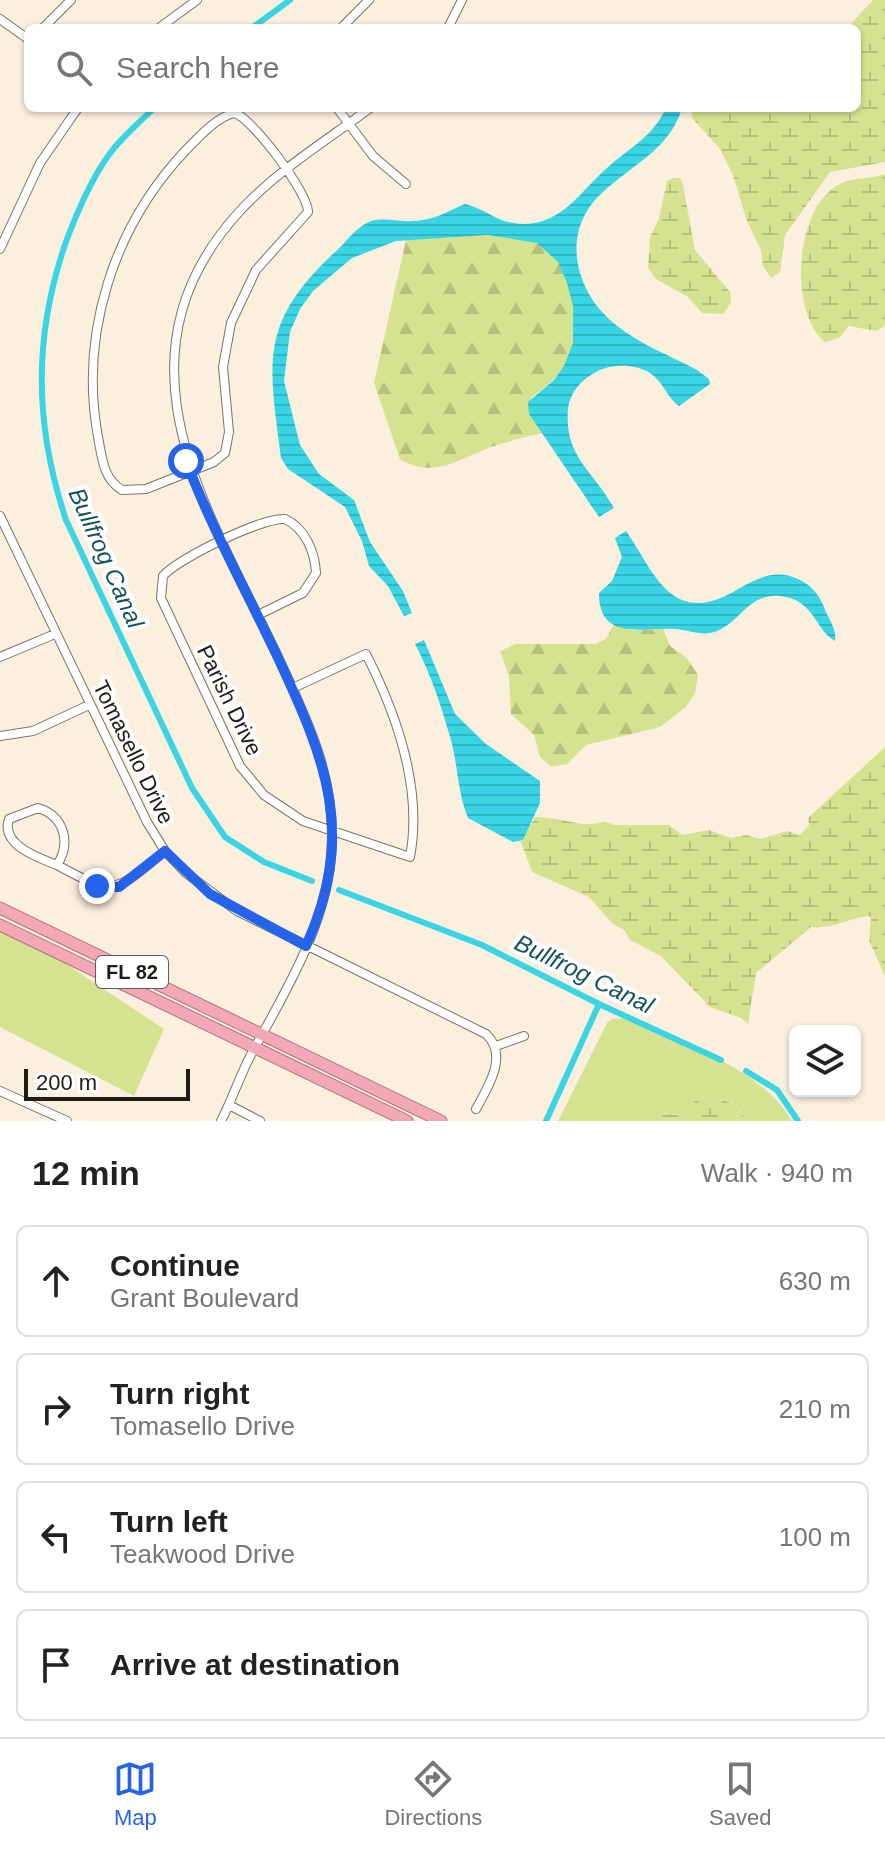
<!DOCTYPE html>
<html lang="en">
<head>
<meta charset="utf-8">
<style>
  :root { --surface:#fff; --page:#f6f6f6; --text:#222; --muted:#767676; --line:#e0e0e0; --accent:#2563eb }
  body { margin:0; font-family:Arial,sans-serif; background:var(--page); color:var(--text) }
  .controls { position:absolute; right:24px; bottom:24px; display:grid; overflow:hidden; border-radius:12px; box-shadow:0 2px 6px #0004 }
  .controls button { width:72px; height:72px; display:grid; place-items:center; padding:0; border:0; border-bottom:2px solid var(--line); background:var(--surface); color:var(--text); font:40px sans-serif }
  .scale { position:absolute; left:24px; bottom:20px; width:166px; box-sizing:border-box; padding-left:8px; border:4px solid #1f1b15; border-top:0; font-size:22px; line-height:28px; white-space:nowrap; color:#1f1b15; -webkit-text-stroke:6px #fff; paint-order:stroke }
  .stop { position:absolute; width:24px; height:24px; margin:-18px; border:6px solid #2563eb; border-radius:50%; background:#fff }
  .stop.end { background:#2563eb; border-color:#fff; box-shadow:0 2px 8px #0008 }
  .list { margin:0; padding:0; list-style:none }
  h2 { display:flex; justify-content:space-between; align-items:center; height:104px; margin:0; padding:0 32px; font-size:34px }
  h2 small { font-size:26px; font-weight:400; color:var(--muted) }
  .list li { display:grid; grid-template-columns:52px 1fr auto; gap:24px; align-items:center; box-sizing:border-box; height:112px; margin:0 16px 16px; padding:0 16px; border:2px solid var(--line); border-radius:12px }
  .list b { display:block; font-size:30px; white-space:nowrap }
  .list p { margin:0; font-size:26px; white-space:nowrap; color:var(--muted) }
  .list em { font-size:26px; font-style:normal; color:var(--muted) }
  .icon { flex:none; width:44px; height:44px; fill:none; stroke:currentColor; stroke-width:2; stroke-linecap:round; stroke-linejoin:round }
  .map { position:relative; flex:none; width:885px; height:1121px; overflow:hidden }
  .search { position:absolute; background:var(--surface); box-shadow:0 2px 6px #0004; left:24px; right:24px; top:24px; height:88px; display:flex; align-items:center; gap:20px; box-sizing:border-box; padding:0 28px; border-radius:12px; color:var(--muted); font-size:30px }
  .sheet { height:616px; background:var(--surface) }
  nav { display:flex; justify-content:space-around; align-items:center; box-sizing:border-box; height:112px; border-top:2px solid var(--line); background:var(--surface); font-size:22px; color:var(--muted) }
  nav a { display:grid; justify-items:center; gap:4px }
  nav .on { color:var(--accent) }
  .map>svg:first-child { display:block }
  .grass { fill:#d5e390 }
  .forest { fill:url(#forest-firs) }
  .wetland { fill:url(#wetland-marsh) }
  .water { fill:url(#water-rules) }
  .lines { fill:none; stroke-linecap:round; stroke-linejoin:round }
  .canal { stroke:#39d5e4; stroke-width:6 }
  .minor-casing { stroke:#7e7364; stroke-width:10 }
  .highway-casing { stroke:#a9767d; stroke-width:13 }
  .minor { stroke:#fff; stroke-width:8 }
  .highway { stroke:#f4a7b5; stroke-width:11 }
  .route { stroke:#2563eb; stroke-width:10 }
  .labels { text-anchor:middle; stroke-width:8; stroke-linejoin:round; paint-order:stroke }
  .shield { fill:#fff; stroke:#625f5b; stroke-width:2 }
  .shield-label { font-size:20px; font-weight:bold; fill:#1f1b15 }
  .street-label { font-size:22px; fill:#1f1b15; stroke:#fff }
  .water-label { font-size:24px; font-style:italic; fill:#145359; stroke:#fff }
</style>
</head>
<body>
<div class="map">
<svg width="885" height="1121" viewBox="0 0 885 1121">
  <defs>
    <pattern id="forest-firs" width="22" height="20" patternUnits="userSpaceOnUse" patternTransform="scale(2)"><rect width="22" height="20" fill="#d5e390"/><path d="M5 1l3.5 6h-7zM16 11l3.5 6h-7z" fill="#b6c27b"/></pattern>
    <pattern id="wetland-marsh" width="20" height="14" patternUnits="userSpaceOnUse" patternTransform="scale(2)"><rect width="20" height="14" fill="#d5e390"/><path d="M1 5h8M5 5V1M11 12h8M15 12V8" fill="none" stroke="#b6c27b"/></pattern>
    <pattern id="water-rules" width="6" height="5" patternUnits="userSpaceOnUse" patternTransform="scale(2)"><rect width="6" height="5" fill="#39d5e4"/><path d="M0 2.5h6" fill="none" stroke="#32b6c3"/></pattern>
  </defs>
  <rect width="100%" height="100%" fill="#fbefde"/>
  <path class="grass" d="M0 929 54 956 164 1029 134 1096 0 1027Z
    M624 1018C680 1044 759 1065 792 1121H746C738 1099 722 1100 701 1096L679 1115 663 1113 641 1121H558L607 1023 612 1019Z"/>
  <path class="forest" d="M488 235C508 239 532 236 548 250 575 273 582 333 566 363 558 378 545 387 531 398L529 414 543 433C524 437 506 442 488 448 458 460 433 479 400 459L374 383 406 240Z
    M614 624 630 630 663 629 670 646 686 657 698 675 695 693 686 707 660 727 586 745 567 764 552 767 540 757 534 735 511 714 509 676 500 651 516 644H595L606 639Z"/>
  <path class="wetland" d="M873 0H885V162L830 172 785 235 780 272 771 278 763 266 761 250 747 221 733 175 720 149 692 118V110L857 108V28H847Z
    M885 174V326L876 331 849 326 839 338 825 342C788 312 794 204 842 183 855 177 872 179 885 174Z
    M673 178H680L683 185 695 250 730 292 731 303 723 314 702 313 688 297 656 279 648 268 650 237 659 219 667 181Z
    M885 747V976L869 940 871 917C857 914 834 930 811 927L756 973 748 1024 741 1018 710 1007 661 956 630 940 624 930 613 924 589 897 532 872 521 842 535 817C552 817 565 821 582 824 594 826 602 819 614 825H669L682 835 709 830 731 838 746 835 760 839 787 831 800 835 809 825 808 818Z
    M701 1096C722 1100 737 1099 746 1121H641L650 1112 679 1115Z"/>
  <path class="water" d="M666 108H682C670 149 632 165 603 192 560 230 573 291 616 325 639 344 671 356 697 370L709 379 710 384 679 406C667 398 663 381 650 373 636 364 612 363 596 372 581 380 570 392 568 409 564 457 593 470 614 508L599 517 529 414 528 402 554 380 564 366 573 343V306L567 283 558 262 537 243 488 235 396 241 352 258 313 291 300 309 290 332 284 381 300 445 319 474 354 500 370 542 403 591 412 613 404 616 388 586 369 566 362 541 345 507 288 469 281 458C269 363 258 324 334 253 346 243 355 227 371 221 384 217 399 222 413 221 433 221 448 211 465 204 479 207 491 216 504 221 555 235 576 196 607 168 630 147 652 138 666 108Z
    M626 531C642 553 658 593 685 601 730 614 755 557 800 580 812 586 819 595 824 607 828 619 837 628 835 641 814 629 815 600 780 596 749 593 741 621 717 631 704 637 689 630 675 629 643 627 599 642 599 593L612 581 622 557 615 538Z
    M424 640 455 714 486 744 540 781V803L523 840 513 842 468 818C458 793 458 769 452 744 443 711 431 674 415 644Z"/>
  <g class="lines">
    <path class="canal" d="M252 28 290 0
      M154 108C140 122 123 136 111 152 92 177 78 210 67 239 33 335 34 424 66 520L192 788 225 837 264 862 312 881
      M339 890 482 945 599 1004 721 1060
      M746 1071 777 1090 798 1121
      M546 1121 599 1004"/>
    <defs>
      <path id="minor" d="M0 19 28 39
        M43 28 71 0
        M159 28 197 0
        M341 28 369 0
        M448 28 462 0
        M337 108 373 156 406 184
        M234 113C251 116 309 194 308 212L256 270 231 323 223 367 229 432 225 453 214 462 146 489 122 490C103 479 102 457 98 437 79 333 114 226 186 150 199 137 215 118 234 113Z
        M0 249 40 163 78 108
        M0 516 147 822 165 851 186 873 237 911 486 1034C509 1055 488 1087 476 1109
        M258 615 303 593 316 573C315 552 305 528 285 519 263 517 177 559 163 576L161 598 240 766 264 795 303 821 410 857C423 788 397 715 366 654L293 688
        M0 657 55 634
        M0 736 33 731 89 705
        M38 808C65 816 71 844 57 865 39 858 0 845 9 819Z
        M57 865C115 897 116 892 165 851
        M496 1046 524 1036
        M0 1091 67 1121
        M229 1105 260 1121
        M221 1121C233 1098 241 1072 254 1049 289 986 330 917 332 843 334 774 307 719 279 659 210 513 105 361 238 213 275 172 326 141 370 108"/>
      <path id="highway" d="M0 908 441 1121
        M0 925 407 1121"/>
    </defs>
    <use href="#minor" class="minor-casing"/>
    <use href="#highway" class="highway-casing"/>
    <use href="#minor" class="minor"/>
    <use href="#highway" class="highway"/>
  </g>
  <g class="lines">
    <path class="route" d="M97 886 119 887 165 851 210 894 306 946C356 835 327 763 279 660 248 594 212 529 186 461"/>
  </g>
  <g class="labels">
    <rect class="shield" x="96" y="956" width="72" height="32" rx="6"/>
    <g class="shield-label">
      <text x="132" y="979">FL 82</text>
    </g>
    <g class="street-label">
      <text transform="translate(230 700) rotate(64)" y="8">Parish Drive</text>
      <text transform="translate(134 752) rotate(64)" y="8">Tomasello Drive</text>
    </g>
    <g class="water-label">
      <text transform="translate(106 558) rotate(66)" y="8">Bullfrog Canal</text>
      <text transform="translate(584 974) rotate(26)" y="8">Bullfrog Canal</text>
    </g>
  </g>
</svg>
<div class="controls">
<button><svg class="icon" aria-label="layers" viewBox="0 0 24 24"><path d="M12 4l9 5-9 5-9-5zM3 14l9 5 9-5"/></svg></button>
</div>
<div class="scale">200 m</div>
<div class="stop" style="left:186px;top:461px"></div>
<div class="stop end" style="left:97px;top:886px"></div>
<div class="search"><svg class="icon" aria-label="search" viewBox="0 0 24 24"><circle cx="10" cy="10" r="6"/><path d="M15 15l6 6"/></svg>Search here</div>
</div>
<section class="sheet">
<h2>12 min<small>Walk · 940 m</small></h2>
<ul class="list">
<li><svg class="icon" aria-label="ahead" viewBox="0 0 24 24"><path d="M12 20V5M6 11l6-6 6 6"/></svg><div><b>Continue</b><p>Grant Boulevard</p></div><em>630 m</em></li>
<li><svg class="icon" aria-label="right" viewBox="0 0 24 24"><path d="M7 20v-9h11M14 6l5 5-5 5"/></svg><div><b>Turn right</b><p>Tomasello Drive</p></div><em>210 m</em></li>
<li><svg class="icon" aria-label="left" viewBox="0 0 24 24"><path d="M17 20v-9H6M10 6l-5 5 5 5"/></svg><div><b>Turn left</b><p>Teakwood Drive</p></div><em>100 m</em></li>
<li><svg class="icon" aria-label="arrive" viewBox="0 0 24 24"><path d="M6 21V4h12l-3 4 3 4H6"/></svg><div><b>Arrive at destination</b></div></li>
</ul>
</section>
<nav>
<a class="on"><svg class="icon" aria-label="map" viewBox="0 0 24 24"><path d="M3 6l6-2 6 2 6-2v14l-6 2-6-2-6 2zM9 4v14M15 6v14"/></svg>Map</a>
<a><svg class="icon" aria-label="directions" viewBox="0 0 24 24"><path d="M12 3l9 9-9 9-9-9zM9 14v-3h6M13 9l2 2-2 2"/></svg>Directions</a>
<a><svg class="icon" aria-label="saved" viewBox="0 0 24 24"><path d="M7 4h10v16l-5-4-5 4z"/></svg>Saved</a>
</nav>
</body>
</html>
